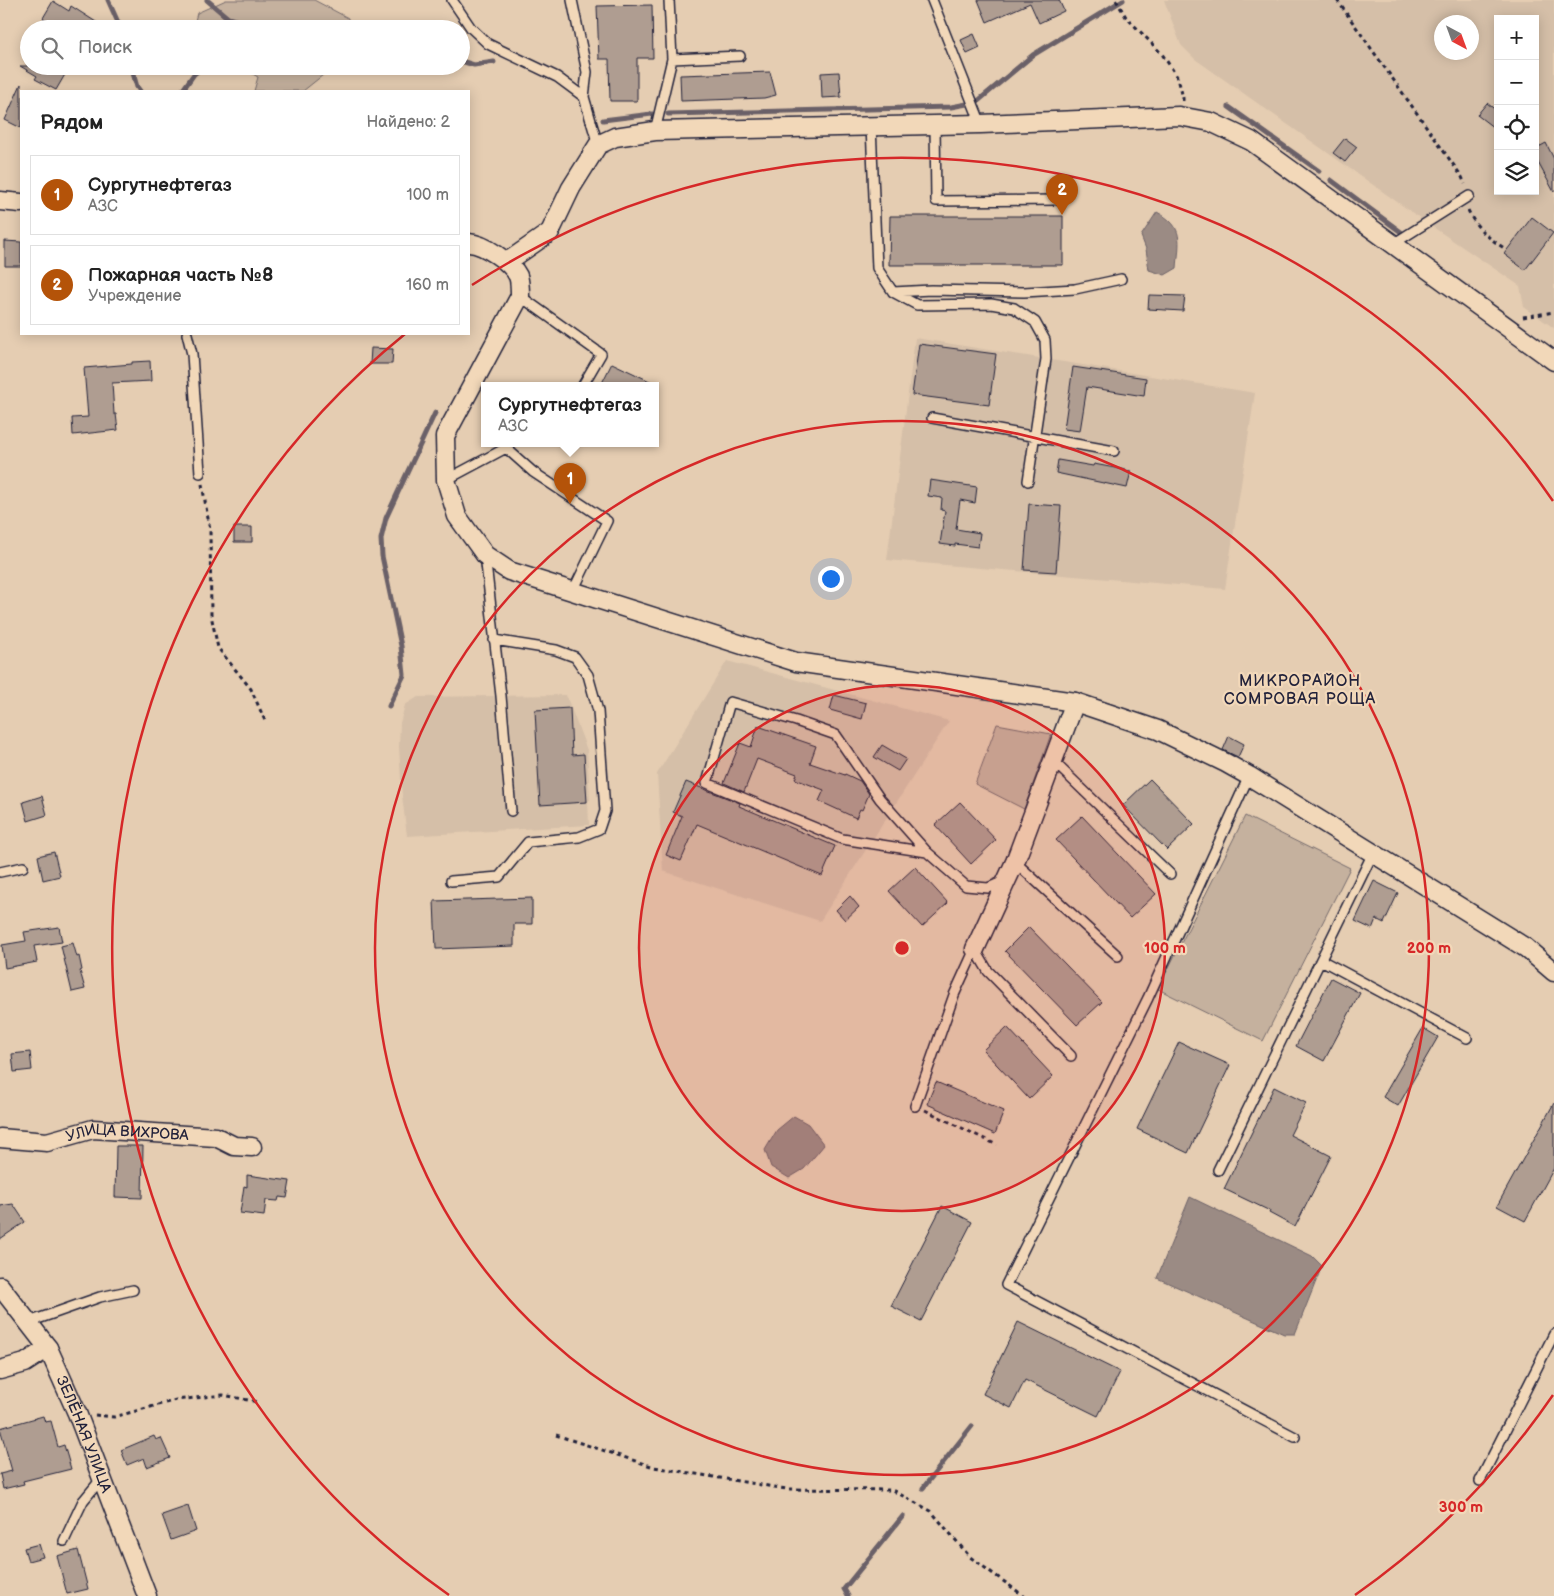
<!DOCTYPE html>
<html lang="ru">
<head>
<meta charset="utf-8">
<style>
  :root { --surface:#fff; --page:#f2f2f2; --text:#222; --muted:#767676; --line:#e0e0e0; --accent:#b45309 }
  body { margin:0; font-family:"Balsamiq Sans",sans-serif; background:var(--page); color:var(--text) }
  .controls { position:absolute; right:15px; top:15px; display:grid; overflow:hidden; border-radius:0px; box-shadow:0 2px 12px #0003 }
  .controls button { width:45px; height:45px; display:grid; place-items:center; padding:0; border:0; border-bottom:1px solid var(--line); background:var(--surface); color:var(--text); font:25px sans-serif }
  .compass { position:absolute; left:1434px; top:15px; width:45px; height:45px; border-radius:50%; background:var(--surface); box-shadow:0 2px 12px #0003; rotate:139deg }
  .you { position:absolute; left:830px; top:578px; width:18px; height:18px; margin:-12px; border:4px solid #fff; border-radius:50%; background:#1a73e8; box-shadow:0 0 0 8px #1a73e833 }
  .badge { display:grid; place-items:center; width:32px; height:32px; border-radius:50%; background:var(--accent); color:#fff; font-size:16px; font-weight:700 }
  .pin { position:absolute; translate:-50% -41px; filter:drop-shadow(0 1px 2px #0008) }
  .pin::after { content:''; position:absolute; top:26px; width:18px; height:15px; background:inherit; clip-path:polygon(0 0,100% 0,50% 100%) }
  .popup { position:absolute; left:481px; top:382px; width:178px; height:65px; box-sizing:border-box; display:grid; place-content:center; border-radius:0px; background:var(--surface); filter:drop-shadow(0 1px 4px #0005); font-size:16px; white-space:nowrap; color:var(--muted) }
  .popup b { font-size:19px; color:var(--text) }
  .popup::after { content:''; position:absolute; left:50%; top:100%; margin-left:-10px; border:10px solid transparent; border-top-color:var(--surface) }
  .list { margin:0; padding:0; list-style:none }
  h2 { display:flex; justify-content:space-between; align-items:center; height:65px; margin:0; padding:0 20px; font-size:21px }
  h2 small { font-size:16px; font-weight:400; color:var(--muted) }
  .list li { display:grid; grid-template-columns:32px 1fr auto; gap:15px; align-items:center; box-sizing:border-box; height:80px; margin:0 10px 10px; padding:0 10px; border:1px solid var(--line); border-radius:0px }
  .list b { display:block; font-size:19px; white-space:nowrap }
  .list p { margin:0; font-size:16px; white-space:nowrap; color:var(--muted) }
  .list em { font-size:16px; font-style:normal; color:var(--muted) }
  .icon { flex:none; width:28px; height:28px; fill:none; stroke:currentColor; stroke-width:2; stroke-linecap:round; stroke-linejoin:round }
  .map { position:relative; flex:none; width:1554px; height:1596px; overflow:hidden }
  .search { position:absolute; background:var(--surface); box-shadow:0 2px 12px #0003; left:20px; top:20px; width:450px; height:55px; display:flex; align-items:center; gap:12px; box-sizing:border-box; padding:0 18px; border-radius:28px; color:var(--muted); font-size:19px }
  .panel { position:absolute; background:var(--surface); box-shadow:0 2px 12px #0003; left:20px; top:90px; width:450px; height:245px; border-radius:0px }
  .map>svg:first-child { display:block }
  .built { fill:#d5bfa8; fill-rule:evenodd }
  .green { fill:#c5b19e; stroke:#746a6c }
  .water { fill:#9b8b84; stroke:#6b6167 }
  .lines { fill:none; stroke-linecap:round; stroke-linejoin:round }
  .stream { stroke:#6b6167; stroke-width:5 }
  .building { fill:#af9d91; stroke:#22223b }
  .service-casing { stroke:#22223b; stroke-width:12 }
  .minor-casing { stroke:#22223b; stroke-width:21 }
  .path { stroke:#22223b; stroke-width:3; stroke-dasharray:4 4; stroke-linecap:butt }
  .service { stroke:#f2d8b9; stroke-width:9 }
  .minor { stroke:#f2d8b9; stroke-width:18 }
  .ring { fill:none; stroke:#d62828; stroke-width:2.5 }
  .labels { text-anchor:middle; stroke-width:4.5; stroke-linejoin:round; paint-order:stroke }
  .street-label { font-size:15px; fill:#22223b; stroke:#f2d8b9 }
  .neighbourhood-label { font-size:16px; letter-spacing:1px; fill:#22223b; stroke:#f2d8b9 }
  .centre { fill:#d62828; stroke:#f2d8b9; stroke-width:2.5 }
  .ring-label { font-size:15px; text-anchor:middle; font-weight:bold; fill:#d62828; stroke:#f2d8b9; stroke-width:4.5; stroke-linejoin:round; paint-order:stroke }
</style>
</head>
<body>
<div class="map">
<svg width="1554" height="1596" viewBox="0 0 1554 1596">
  <rect width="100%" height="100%" fill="#e5cdb2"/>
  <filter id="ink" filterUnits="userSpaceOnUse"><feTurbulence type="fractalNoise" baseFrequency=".02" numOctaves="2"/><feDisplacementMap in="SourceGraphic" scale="10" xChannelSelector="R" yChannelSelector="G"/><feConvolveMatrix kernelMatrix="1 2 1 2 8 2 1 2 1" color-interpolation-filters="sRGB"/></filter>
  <g filter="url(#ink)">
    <path class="built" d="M1164 0H1554V328L1524 307 1520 286 1427 223 1195 59 1181 45ZM1498 19H1535V191H1498ZM1442 22H1472V52H1442Z
      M915 338 1255 393 1225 589 887 560Z
      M727 661 949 721 820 921 663 871 657 774Z
      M566 695 587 750 590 800 588 801 589 825 407 836 402 796 399 747 400 723 405 705 418 697Z"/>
    <path class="green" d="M226 0H314L348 18V29H193L197 13Z
      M239 66H330L323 75 303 91H254L258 77Z
      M997 724 1051 734 1024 809 975 784Z
      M1245 816 1350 868 1263 1041 1158 989Z"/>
    <path class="water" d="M1157 212C1185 227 1179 241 1177 268L1165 275 1149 270 1146 249 1141 236Z
      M794 1116 808 1124 824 1145 804 1169 789 1178 771 1167 765 1150 777 1130Z
      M1190 1197 1312 1256 1322 1266 1295 1334H1284L1157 1278Z"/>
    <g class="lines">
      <path class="stream" d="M108 0 121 29
        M207 0 228 18 252 25 320 29
        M461 61 474 65 494 62
        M131 66 137 87 140 91
        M182 91 194 74 204 66
        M978 101 1033 55 1123 0
        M1229 107 1319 171
        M668 114 951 107 967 104
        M603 120 652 114
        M1331 180 1401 232
        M389 706 404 675 401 646 382 556 381 539 386 518 435 413
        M923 1488 972 1426
        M848 1596 844 1589 903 1516"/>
    </g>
    <path class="building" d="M978 0H1059L1064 11 1039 23 1030 3 987 22Z
      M53 1 69 11 71 6 107 29H61L43 18Z
      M652 5 653 58H637V101H610L609 59H599L597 6Z
      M974 34 980 48 967 54 961 40Z
      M20 66H70L56 90 35 79 37 76Z
      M770 72 776 95 764 98 681 101 680 75Z
      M839 72 841 97 822 98 821 73Z
      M21 84V128L5 120Z
      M1487 103 1498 112V131L1477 115Z
      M1345 138 1357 147 1345 162 1333 153Z
      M1546 143 1554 159V192L1535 157V149Z
      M890 216H1063V265H889Z
      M1532 217 1553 233 1525 270 1504 254Z
      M5 241 21 242V266H5Z
      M1149 295 1185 296 1183 311 1148 309Z
      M919 344 996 354 989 405 912 395Z
      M371 348 393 349 392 364H370Z
      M150 361 151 381 112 383 114 414H116L118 430 73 435 72 418 88 417 84 368 132 364V362Z
      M612 363 658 385H601Z
      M1073 367 1146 378 1144 396 1087 387 1080 431 1064 429Z
      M1058 460 1093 466 1094 464 1131 471 1127 488 1056 473Z
      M930 480 977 487 975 503 960 500 956 529 980 533 978 547 955 544V546L940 544 945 511 941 510 942 498 928 496Z
      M1029 504 1061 506 1056 572 1024 570Z
      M234 527H252V542H234Z
      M834 695 866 703 862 719 830 710Z
      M570 708 572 755 584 754 587 802 540 805 535 710Z
      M758 726 816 746 810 763 845 775V774L860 781 869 794 862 810 860 809 856 818 819 801 824 790 795 779 797 774 757 759 744 792 724 783 740 743 751 747Z
      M1229 736 1244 744 1238 757 1223 750Z
      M882 745 906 759 898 771 874 757Z
      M1150 779 1194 824 1167 850 1123 805Z
      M686 782 740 803 739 806 835 846 822 876 697 824 681 861 666 855 682 816 673 812Z
      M42 796 47 815 28 821 23 802Z
      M960 802 996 840 971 864 935 825Z
      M1082 816 1156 894 1130 918 1056 840Z
      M54 852 60 876 43 880 38 856Z
      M915 867 948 903 922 927 889 891Z
      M1374 881 1398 893 1384 923 1376 919 1372 929 1355 921Z
      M850 896 859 907 845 920 836 910Z
      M532 898V924H514V946L436 949 434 901Z
      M59 927 62 942 34 946 37 962 5 968 2 945 26 941 24 932Z
      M1029 927 1102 1002 1077 1025 1005 951Z
      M73 943 77 957 79 956 82 970 80 971 85 989 72 992 61 946Z
      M1331 978 1360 993 1324 1061 1296 1046Z
      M1007 1027 1053 1076 1029 1099 983 1050Z
      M1423 1028 1438 1037 1398 1106 1383 1097Z
      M1179 1042 1230 1065 1188 1153 1137 1129Z
      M30 1052 32 1070 14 1072 12 1054Z
      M936 1082 1004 1111 995 1134 927 1104Z
      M1274 1087 1306 1103 1290 1135 1331 1156 1295 1227 1269 1213 1270 1211 1224 1189Z
      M1554 1103V1168L1525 1221 1497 1206Z
      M116 1146H143L142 1198 115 1197Z
      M247 1175 290 1181 287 1198 279 1197 278 1201 266 1200 264 1216 240 1213 244 1186 247 1187Z
      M13 1204 25 1222 0 1239V1206Z
      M942 1206 972 1222 921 1321 891 1306Z
      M1018 1322 1120 1372 1098 1416 1025 1380 1011 1408 983 1394Z
      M43 1416 45 1422 51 1421 58 1447 64 1445 71 1469 23 1481 24 1484 3 1489 0 1474 12 1471 0 1428Z
      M154 1436 156 1440 161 1438 170 1458 147 1467 144 1458 127 1465 121 1450Z
      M188 1506 196 1531 171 1540 162 1515Z
      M39 1544 43 1557 28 1561 24 1548Z
      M78 1550 88 1589 67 1594 57 1556Z"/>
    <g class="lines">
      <defs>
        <path id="service" d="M452 0 471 28 488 44 557 77 584 97 598 145
          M572 0 587 72 584 97
          M932 0 981 124
          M672 59 740 56
          M935 125 936 201 1058 200
          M871 126 877 268 893 292 917 305 991 304 1014 308 1035 322 1045 340 1046 359 1028 481
          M655 131 672 59 669 0
          M1393 244 1469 196
          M893 292 931 290 1024 292 1075 289 1121 279
          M520 296 601 354 583 385
          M187 334 192 354 200 473
          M932 418 1114 451
          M446 480 506 448 533 472 607 521 573 591
          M485 555 501 696 511 811
          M1053 761 1170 874
          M1249 776 1148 998 1006 1285 1295 1437
          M927 852 880 799 836 735 796 721 730 702 707 783 842 839 927 852 966 886 988 888 1006 880
          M1015 862 1118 956
          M0 872 23 867
          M451 881 499 877 528 842 579 837 599 829 605 811 598 711 588 675 575 657 556 650 494 640
          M975 949 988 971 1071 1056
          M1321 960 1467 1038
          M915 1106 954 995 975 949
          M1218 1170 1373 853
          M29 1322 100 1297 133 1290
          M1480 1481 1554 1334
          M64 1541 83 1501 102 1478"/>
        <g id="minor">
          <path d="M0 201 21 203"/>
          <path d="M469 243C484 244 511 262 518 276 520 281 520 290 520 296L445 436 446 480 457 516 485 555 509 571 796 662 1075 702 1158 730 1226 763 1249 776 1526 948 1554 972"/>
          <path d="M507 262 550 232 571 188 598 145 615 137 655 131 981 124 1179 116 1211 122 1251 141 1554 361"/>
          <path d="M975 949 1015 862 1075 702"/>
          <path id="s1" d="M0 1138 47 1142 93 1129 216 1137 234 1146 252 1147"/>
          <path id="s2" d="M0 1286 48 1348 77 1413 147 1596"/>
          <path d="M0 1370 25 1363 48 1348"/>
        </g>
      </defs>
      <use href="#service" class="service-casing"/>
      <use href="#minor" class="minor-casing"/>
      <path class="path" d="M1116 0 1126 17 1162 54 1178 78 1183 98V101
        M1337 0 1462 177 1465 184
        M1468 210C1476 228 1487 237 1504 248
        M1523 317 1554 312
        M202 484 210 530 211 615 218 648 251 689 266 723
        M925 1110 997 1145
        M95 1415 114 1417 176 1400 223 1395 258 1402
        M556 1435 654 1467 786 1489 892 1490 931 1511 970 1557 1024 1596"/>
      <use href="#service" class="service"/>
      <use href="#minor" class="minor"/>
    </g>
  </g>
  <circle cx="902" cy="948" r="263" fill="#d62828" fill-opacity=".12"/>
  <g class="ring">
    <circle cx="902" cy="948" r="263"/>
    <circle cx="902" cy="948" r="527"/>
    <path d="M1553 1395A790 790 0 0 1 1355 1595M449 1595A790 790 0 0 1 405 334M472 285A790 790 0 0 1 1553 501"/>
  </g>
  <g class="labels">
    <g class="street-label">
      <text dy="5" stroke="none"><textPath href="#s1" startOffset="129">УЛИЦА ВИХРОВА</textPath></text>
      <text dy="5" stroke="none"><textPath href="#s2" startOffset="172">ЗЕЛЁНАЯ УЛИЦА</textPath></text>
    </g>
    <g class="neighbourhood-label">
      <text x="1300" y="686">МИКРОРАЙОН<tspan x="1300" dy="18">СОМРОВАЯ РОЩА</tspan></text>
    </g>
  </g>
  <circle cx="902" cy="948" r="8" class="centre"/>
  <g class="ring-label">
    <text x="1165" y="953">100 m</text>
    <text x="1429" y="953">200 m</text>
    <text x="1461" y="1512">300 m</text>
  </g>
</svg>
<div class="controls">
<button>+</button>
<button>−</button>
<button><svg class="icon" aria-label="locate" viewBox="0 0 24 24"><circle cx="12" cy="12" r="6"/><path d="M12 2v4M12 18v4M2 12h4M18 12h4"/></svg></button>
<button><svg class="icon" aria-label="layers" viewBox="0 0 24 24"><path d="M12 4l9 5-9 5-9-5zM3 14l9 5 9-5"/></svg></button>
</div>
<svg class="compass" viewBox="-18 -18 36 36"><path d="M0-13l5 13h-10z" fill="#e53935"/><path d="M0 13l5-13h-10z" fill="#767676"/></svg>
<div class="you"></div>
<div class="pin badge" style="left:570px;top:504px">1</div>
<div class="popup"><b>Сургутнефтегаз</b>АЗС</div>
<div class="pin badge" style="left:1062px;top:215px">2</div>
<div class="search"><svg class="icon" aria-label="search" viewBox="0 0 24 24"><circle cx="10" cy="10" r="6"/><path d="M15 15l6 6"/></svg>Поиск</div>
<section class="panel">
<h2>Рядом<small>Найдено: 2</small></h2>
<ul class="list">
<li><span class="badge">1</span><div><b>Сургутнефтегаз</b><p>АЗС</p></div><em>100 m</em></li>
<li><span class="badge">2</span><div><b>Пожарная часть №8</b><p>Учреждение</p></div><em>160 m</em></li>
</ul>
</section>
</div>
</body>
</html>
